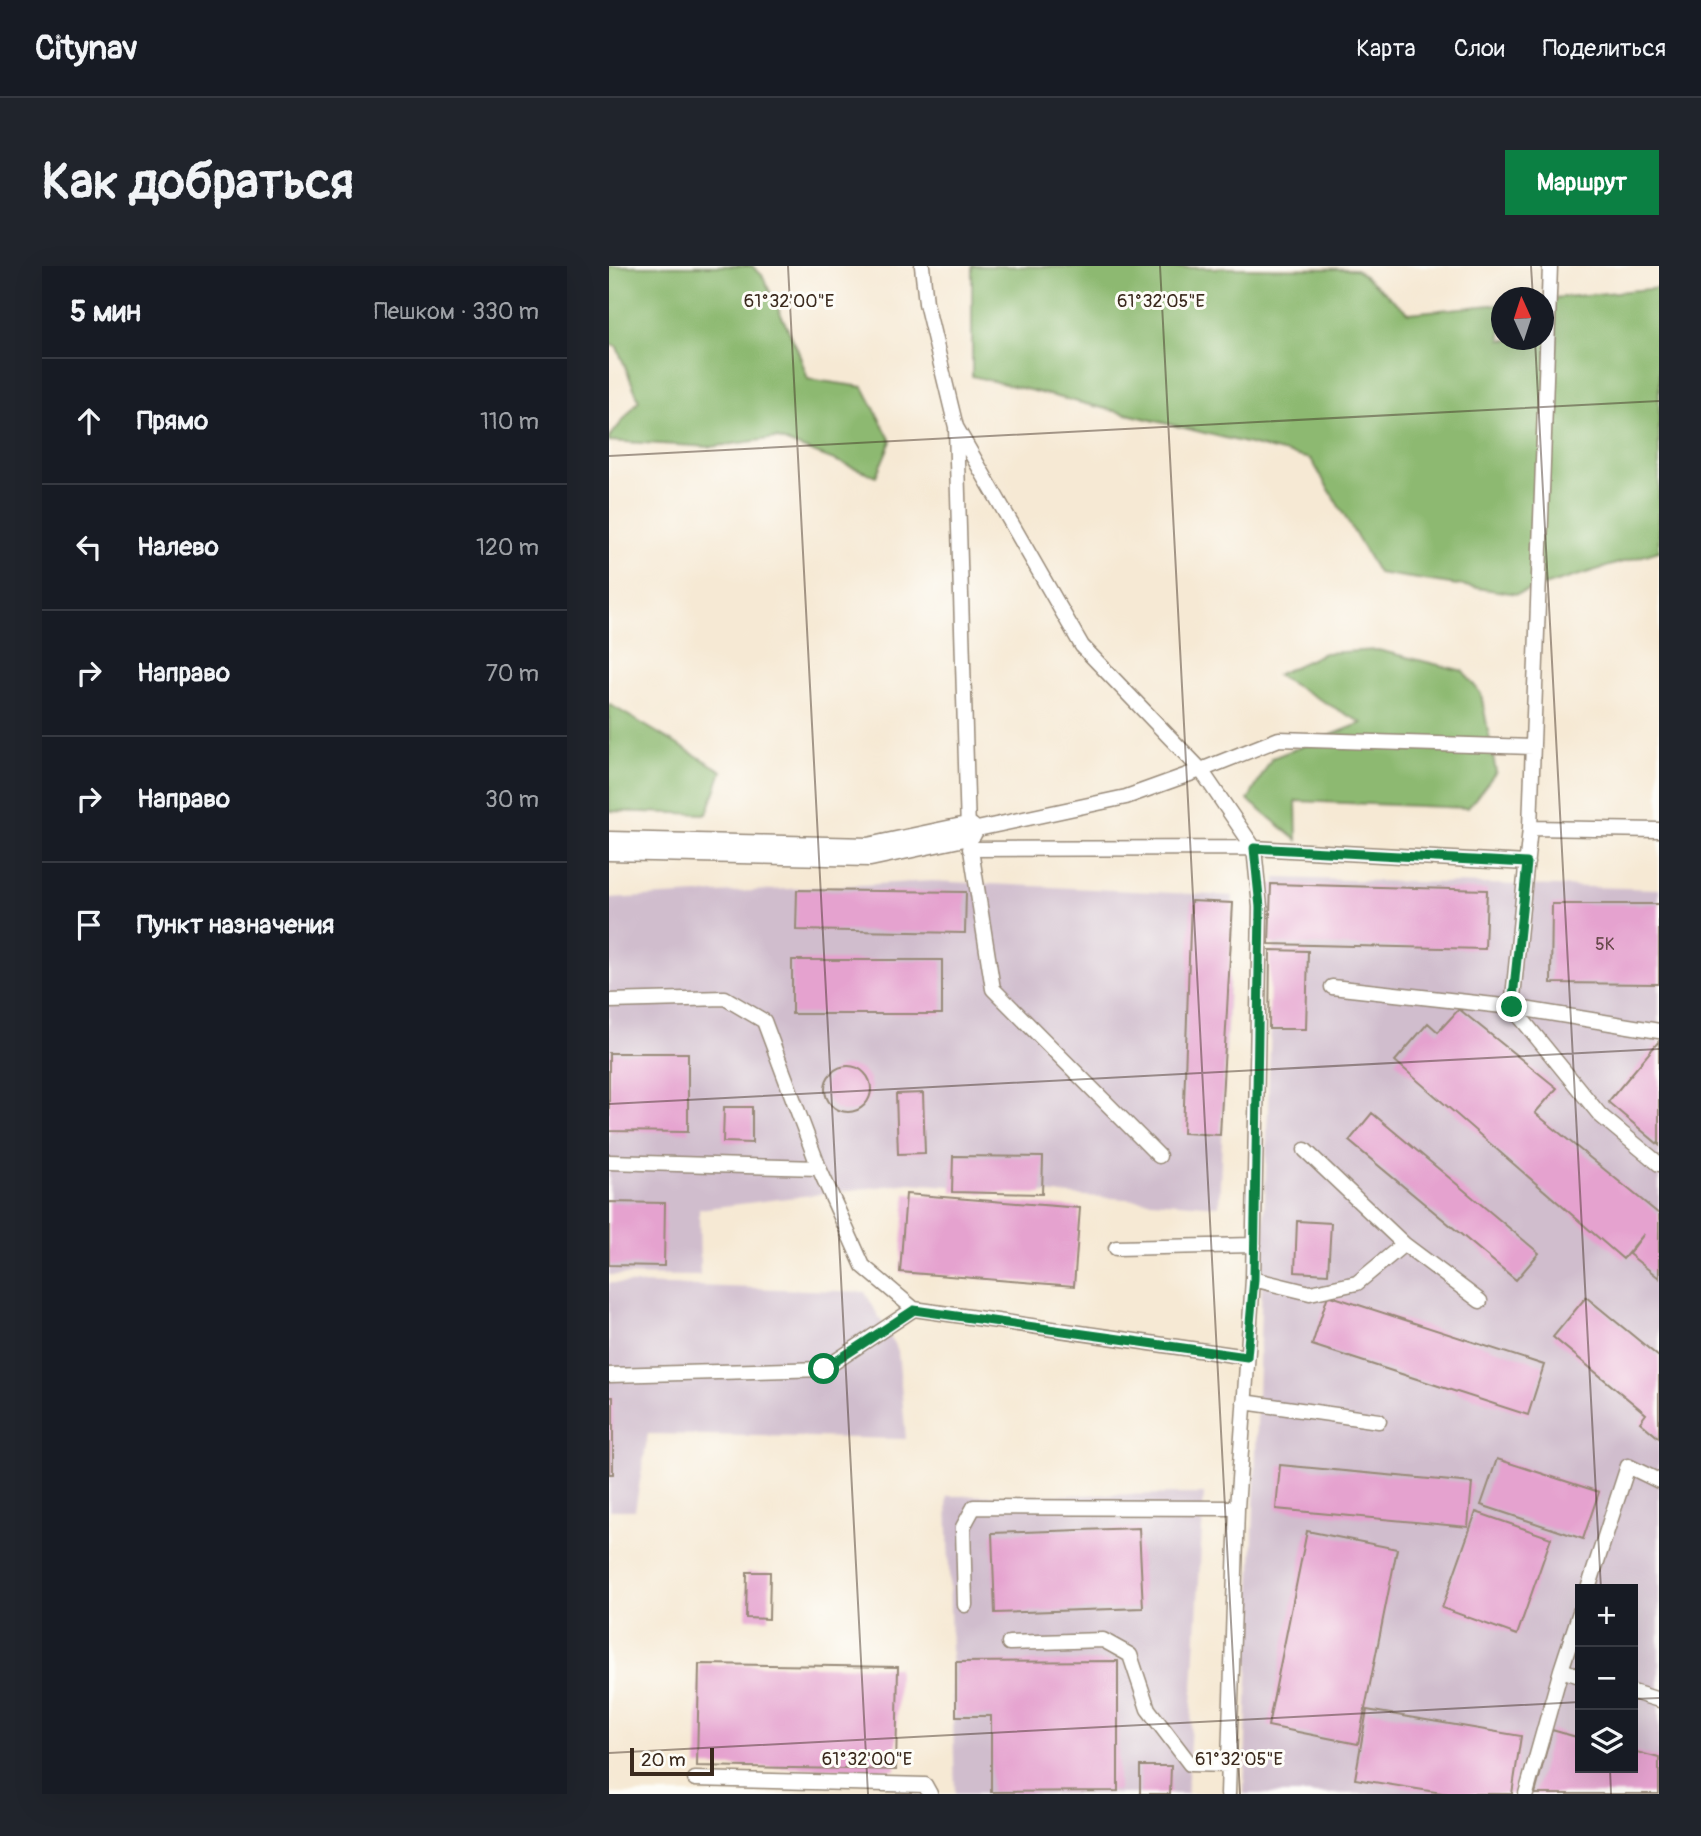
<!DOCTYPE html>
<html lang="ru">
<head>
<meta charset="utf-8">
<style>
  :root { --surface:#171b24; --page:#20242c; --text:#f1f3f6; --muted:#9ea1a6; --line:#363941; --accent:#0b8043 }
  body { margin:0; font-family:Pangolin,sans-serif; background:var(--page); color:var(--text) }
  .controls { position:absolute; right:21px; bottom:21px; display:grid; overflow:hidden; border-radius:0px; box-shadow:0 7px 28px #0002 }
  .controls button { width:63px; height:63px; display:grid; place-items:center; padding:0; border:0; border-bottom:2px solid var(--line); background:var(--surface); color:var(--text); font:35px sans-serif }
  .compass { position:absolute; left:882px; top:21px; width:63px; height:63px; border-radius:50%; background:var(--surface); box-shadow:0 7px 28px #0002; rotate:357deg }
  .scale { position:absolute; left:21px; bottom:18px; width:84px; box-sizing:border-box; padding-left:7px; border:4px solid #3b2a1e; border-top:0; font-size:19px; line-height:24px; white-space:nowrap; color:#3b2a1e; -webkit-text-stroke:5px #fdfcf7; paint-order:stroke }
  .stop { position:absolute; width:21px; height:21px; margin:-16px; border:5px solid #0b8043; border-radius:50%; background:#fff }
  .stop.end { background:#0b8043; border-color:#fff; box-shadow:0 2px 7px #0008 }
  .list { margin:0; padding:0; list-style:none }
  h2 { display:flex; justify-content:space-between; align-items:center; height:91px; margin:0; padding:0 28px; font-size:30px }
  h2 small { font-size:23px; font-weight:400; color:var(--muted) }
  .list li { display:grid; grid-template-columns:46px 1fr auto; gap:21px; align-items:center; box-sizing:border-box; height:126px; padding:0 28px; border-top:2px solid var(--line) }
  .list b { display:block; font-size:26px; white-space:nowrap }
  .list em { font-size:23px; font-style:normal; color:var(--muted) }
  .icon { flex:none; width:38px; height:38px; fill:none; stroke:currentColor; stroke-width:2; stroke-linecap:round; stroke-linejoin:round }
  .map { position:relative; flex:none; width:1050px; height:1528px; overflow:hidden; border-radius:0px }
  header { display:flex; align-items:center; gap:42px; box-sizing:border-box; height:98px; padding:0 35px; background:var(--surface); border-bottom:2px solid var(--line) }
  header strong { font-size:33px }
  nav { display:flex; gap:38px; margin-inline-start:auto; font-size:24px }
  .intro { display:flex; align-items:center; justify-content:space-between; box-sizing:border-box; height:168px; padding:0 42px }
  h1 { margin:0; font-size:49px }
  .button { padding:18px 32px; border-radius:0px; background:var(--accent); color:#fff; font-size:24px; font-weight:700 }
  main { display:flex; gap:42px; padding:0 42px }
  aside { flex:1; background:var(--surface); border-radius:0px; box-shadow:0 7px 28px #0002 }
  .map>svg:first-child { display:block }
  .industrial { fill:#d0bdcd; fill-rule:evenodd }
  .forest { fill:#8db971; stroke:#647248; stroke-width:2 }
  .building { fill:#e5a2cf }
  .lines { fill:none; stroke-linecap:round; stroke-linejoin:round }
  .lane-casing { stroke:#988a79; stroke-width:17 }
  .street-casing { stroke:#988a79; stroke-width:31 }
  .lane { stroke:#fff; stroke-width:14 }
  .street { stroke:#fff; stroke-width:28 }
  .route { stroke:#0b8043; stroke-width:9 }
  .ticks { fill:none; stroke:#3b2a1e; stroke-width:2; stroke-opacity:0.45 }
  .labels { text-anchor:middle; stroke-width:6; stroke-linejoin:round; paint-order:stroke }
  .number-label { font-size:18px; fill:#66484a }
  .ticks-label { font-size:18px; text-anchor:middle; fill:#3b2a1e; stroke:#fdfcf7; stroke-width:6; stroke-linejoin:round; paint-order:stroke }
</style>
</head>
<body>
<header>
<strong>Citynav</strong>
<nav><a>Карта</a><a>Слои</a><a>Поделиться</a></nav>
</header>
<div class="intro"><h1>Как добраться</h1><a class="button">Маршрут</a></div>
<main>
<aside>
<h2>5 мин<small>Пешком · 330 m</small></h2>
<ul class="list">
<li><svg class="icon" aria-label="ahead" viewBox="0 0 24 24"><path d="M12 20V5M6 11l6-6 6 6"/></svg><div><b>Прямо</b></div><em>110 m</em></li>
<li><svg class="icon" aria-label="left" viewBox="0 0 24 24"><path d="M17 20v-9H6M10 6l-5 5 5 5"/></svg><div><b>Налево</b></div><em>120 m</em></li>
<li><svg class="icon" aria-label="right" viewBox="0 0 24 24"><path d="M7 20v-9h11M14 6l5 5-5 5"/></svg><div><b>Направо</b></div><em>70 m</em></li>
<li><svg class="icon" aria-label="right" viewBox="0 0 24 24"><path d="M7 20v-9h11M14 6l5 5-5 5"/></svg><div><b>Направо</b></div><em>30 m</em></li>
<li><svg class="icon" aria-label="arrive" viewBox="0 0 24 24"><path d="M6 21V4h12l-3 4 3 4H6"/></svg><div><b>Пункт назначения</b></div></li>
</ul>
</aside>
<div class="map">
<svg width="1050" height="1528" viewBox="0 0 1050 1528">
  <rect width="100%" height="100%" fill="#fdfcf7"/>
  <filter id="ink" filterUnits="userSpaceOnUse"><feTurbulence type="fractalNoise" baseFrequency=".0143" numOctaves="2"/><feDisplacementMap in="SourceGraphic" scale="14" xChannelSelector="R" yChannelSelector="G"/><feConvolveMatrix kernelMatrix="1 2 1 2 8 2 1 2 1" color-interpolation-filters="sRGB"/></filter>
  <filter id="wash" filterUnits="userSpaceOnUse"><feTurbulence type="fractalNoise" baseFrequency=".00686" numOctaves="4" result="noise"/><feDisplacementMap in="SourceGraphic" scale="28" xChannelSelector="R" yChannelSelector="G"/><feGaussianBlur stdDeviation="1.57" result="paint"/><feColorMatrix in="noise" values="0 0 0 0 0 0 0 0 0 0 0 0 0 0 0 0 0 1.4 0 .05"/><feComposite in="paint" operator="in"/></filter>
  <g filter="url(#wash)">
    <rect width="100%" height="100%" fill="#f6e9d4"/>
    <path class="industrial" d="M667 612 1050 623V1528H635ZM971 1323H1024V1502H971Z
      M323 615 624 630 610 940 301 917 90 943 91 1010 0 1009V633Z
      M0 1017 256 1026 289 1085 297 1173 39 1168 26 1244H0Z
      M595 1228 578 1528H346L338 1230Z"/>
    <path class="forest" d="M0 0H143L153 9 188 82 199 113 254 121 282 175 267 210 167 172 102 181 0 175V172L30 134 8 81 0 78Z
      M363 0 747 3 800 47 892 38V74H934L935 33 1050 22V285L908 328 769 307 702 193 363 110Z
      M769 384 854 405 872 428 887 506 859 542 687 535 688 574 639 534 663 492 753 457 667 409 715 387Z
      M0 438 113 505 98 548 0 545Z"/>
    <g id="blocks">
      <path class="building" d="M662 618 878 624 876 683 660 678Z
        M188 624 357 626 356 667 187 664Z
        M582 635 624 637 611 869 574 867Z
        M943 638H1050V718L942 717Z
        M661 684 699 685 697 763H660Z
        M183 694H333V748H183Z
        M850 743 948 822 926 847 1050 948V1012L1020 988 1035 968 1014 993 786 795 819 757 829 766Z
        M1050 775V879L999 836Z
        M0 787H79V866L0 865Z
        M216 823a23 23 0 1 1 46 0a23 23 0 1 1-46 0Z
        M314 827 316 887 289 888 287 828Z
        M115 841H143V877L114 876Z
        M763 847 930 987 907 1014 740 875Z
        M344 890 434 891 433 928 343 926Z
        M297 928 471 942 465 1020 291 1006Z
        M0 936 56 937 55 1000 0 999Z
        M688 955 722 957 719 1008 686 1006Z
        M719 1029 935 1099 919 1149 703 1079Z
        M977 1031 1050 1091V1172L1031 1156 1037 1148 944 1071Z
        M0 1131H4V1208H0Z
        M888 1193 990 1226 974 1273 872 1239Z
        M671 1199 863 1217 859 1261 667 1243Z
        M867 1246 942 1272 908 1369 833 1342Z
        M530 1262 534 1342 386 1347 383 1267Z
        M698 1265 788 1283 749 1478 659 1460Z
        M138 1306H161L160 1353 137 1352Z
        M509 1395V1525L382 1526V1450H347V1396Z
        M90 1398 289 1401 287 1504 88 1500Z
        M758 1444 912 1470 903 1528H839L746 1513Z
        M943 1464 971 1472V1502H1024V1485L1050 1492V1528H926Z
        M531 1500H562L561 1528H531Z"/>
    </g>
  </g>
  <g filter="url(#ink)">
    <use href="#blocks" fill-opacity="0" stroke="#988a79" stroke-width="2"/>
    <g class="lines">
      <defs>
        <path id="lane" d="M313 0 317 37 347 161 359 565 384 723 550 890
          M941 0 921 562 903 741 1050 765
          M347 161 473 380 592 504 645 582 651 641 644 1013 628 1242 619 1528
          M921 562 1050 564
          M359 565 517 531 592 504 670 473 924 481
          M361 583 645 582 918 597
          M723 721 903 741 991 849 1050 898
          M0 735 116 732 155 755 210 902 254 1000 305 1043 638 1091
          M696 884 795 978 871 1035
          M0 896 210 902
          M507 982 645 979
          M644 1013 701 1027 748 1017 795 978
          M0 1109 215 1103 305 1043
          M635 1136 770 1155
          M979 1323 1019 1200 1050 1215
          M356 1339 354 1261 365 1241 628 1242
          M400 1377 494 1374 521 1389 539 1443 581 1498 620 1499
          M952 1404 971 1346
          M1024 1426 1050 1434
          M86 1513 316 1519 321 1528
          M917 1528 952 1404 971 1410"/>
        <path id="street" d="M0 580 260 586 359 565"/>
      </defs>
      <use href="#lane" class="lane-casing"/>
      <use href="#street" class="street-casing"/>
      <use href="#lane" class="lane"/>
      <use href="#street" class="street"/>
    </g>
  </g>
  <g class="lines" filter="url(#ink)">
    <path class="route" d="M215 1103 305 1044 638 1091 645 1013 651 641 645 582 918 597 903 741"/>
  </g>
  <path class="ticks" d="M179 0 259 1528M551 0 631 1528M922 0 924 32M926 74 992 1323M0 190 1050 135M0 838 1050 783M1024 1433 1050 1432M0 1487 971 1436M1001 1502 1002 1528"/>
  <g class="labels">
    <g class="number-label">
      <text x="996" y="684">5К</text>
    </g>
  </g>
  <g class="ticks-label">
    <text x="180" y="41">61°32'00"E</text>
    <text x="552" y="41">61°32'05"E</text>
    <text x="258" y="1499">61°32'00"E</text>
    <text x="630" y="1499">61°32'05"E</text>
  </g>
</svg>
<div class="controls">
<button>+</button>
<button>−</button>
<button><svg class="icon" aria-label="layers" viewBox="0 0 24 24"><path d="M12 4l9 5-9 5-9-5zM3 14l9 5 9-5"/></svg></button>
</div>
<svg class="compass" viewBox="-18 -18 36 36"><path d="M0-13l5 13h-10z" fill="#e53935"/><path d="M0 13l5-13h-10z" fill="#9ea1a6"/></svg>
<div class="scale">20 m</div>
<div class="stop" style="left:215px;top:1103px"></div>
<div class="stop end" style="left:903px;top:741px"></div>
</div>
</main>
</body>
</html>
